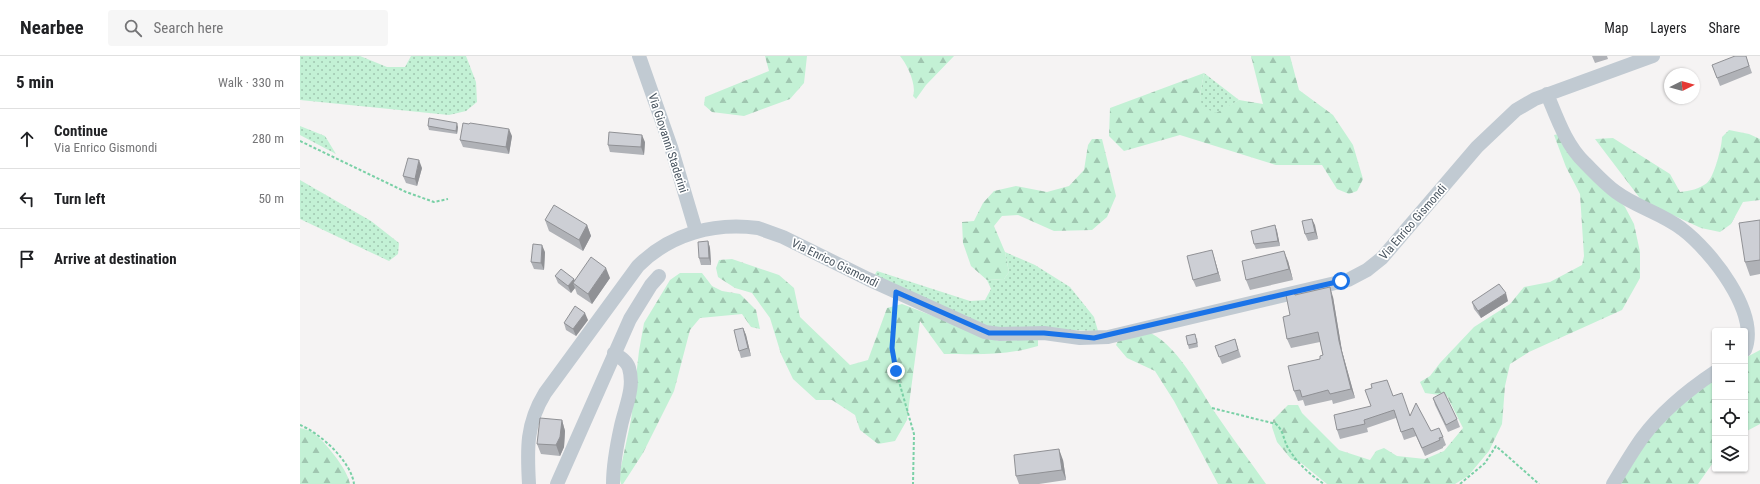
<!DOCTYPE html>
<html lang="en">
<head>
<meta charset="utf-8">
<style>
  :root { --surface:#fff; --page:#f6f6f6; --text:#202124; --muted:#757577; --line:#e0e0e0 }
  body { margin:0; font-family:"Roboto Condensed",sans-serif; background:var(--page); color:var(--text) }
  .controls { position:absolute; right:12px; bottom:12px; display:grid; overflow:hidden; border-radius:4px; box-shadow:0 1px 3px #0004 }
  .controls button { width:36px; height:36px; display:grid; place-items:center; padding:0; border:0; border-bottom:1px solid var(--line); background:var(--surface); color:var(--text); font:20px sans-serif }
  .compass { position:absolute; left:1364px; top:12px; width:36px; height:36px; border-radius:50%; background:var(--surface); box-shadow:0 1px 3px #0004; rotate:85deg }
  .stop { position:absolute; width:12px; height:12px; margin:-9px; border:3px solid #1a73e8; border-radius:50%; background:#fff }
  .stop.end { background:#1a73e8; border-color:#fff; box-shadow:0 1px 4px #0008 }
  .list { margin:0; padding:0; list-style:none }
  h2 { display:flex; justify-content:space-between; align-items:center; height:52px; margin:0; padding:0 16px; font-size:17px }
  h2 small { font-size:13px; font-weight:400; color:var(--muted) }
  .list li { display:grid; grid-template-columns:26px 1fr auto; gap:12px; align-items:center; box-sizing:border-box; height:60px; padding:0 16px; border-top:1px solid var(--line) }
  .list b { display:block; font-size:15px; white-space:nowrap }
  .list p { margin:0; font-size:13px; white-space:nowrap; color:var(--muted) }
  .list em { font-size:13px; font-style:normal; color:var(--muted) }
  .icon { flex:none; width:22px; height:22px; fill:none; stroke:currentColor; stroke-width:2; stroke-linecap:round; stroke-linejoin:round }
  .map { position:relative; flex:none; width:1460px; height:428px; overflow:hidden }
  header { display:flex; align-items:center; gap:24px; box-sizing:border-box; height:56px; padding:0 20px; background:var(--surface); border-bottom:1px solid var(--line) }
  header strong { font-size:19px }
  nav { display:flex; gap:22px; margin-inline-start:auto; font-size:14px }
  .search { width:280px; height:36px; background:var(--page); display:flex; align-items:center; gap:10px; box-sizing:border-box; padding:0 14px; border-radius:4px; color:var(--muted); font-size:15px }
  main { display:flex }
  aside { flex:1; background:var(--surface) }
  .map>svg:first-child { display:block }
  .grass { fill:url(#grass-dots) }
  .forest { fill:url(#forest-firs) }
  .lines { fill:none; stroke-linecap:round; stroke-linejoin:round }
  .path { stroke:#7ad0a6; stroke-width:2; stroke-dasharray:3 2; stroke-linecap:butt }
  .minor { stroke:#c1cad2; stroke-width:14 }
  .wall { fill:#b0b2b7 }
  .shaded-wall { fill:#909195 }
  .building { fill:#cdcfd5; stroke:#909195 }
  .route { stroke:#1a73e8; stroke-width:5 }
  .labels { text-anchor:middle; stroke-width:3.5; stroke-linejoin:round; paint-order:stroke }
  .street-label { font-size:12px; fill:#4a5661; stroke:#fff }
</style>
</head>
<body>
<header>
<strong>Nearbee</strong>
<div class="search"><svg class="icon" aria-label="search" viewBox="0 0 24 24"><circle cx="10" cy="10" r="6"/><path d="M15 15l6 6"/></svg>Search here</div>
<nav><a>Map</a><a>Layers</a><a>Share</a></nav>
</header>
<main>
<aside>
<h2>5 min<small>Walk · 330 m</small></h2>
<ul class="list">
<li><svg class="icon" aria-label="ahead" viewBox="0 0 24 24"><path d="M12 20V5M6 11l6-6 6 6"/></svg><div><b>Continue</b><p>Via Enrico Gismondi</p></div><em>280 m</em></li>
<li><svg class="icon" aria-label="left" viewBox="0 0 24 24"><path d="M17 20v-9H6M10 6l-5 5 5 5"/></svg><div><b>Turn left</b></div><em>50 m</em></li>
<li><svg class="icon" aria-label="arrive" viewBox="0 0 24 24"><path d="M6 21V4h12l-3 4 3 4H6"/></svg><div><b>Arrive at destination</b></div></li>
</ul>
</aside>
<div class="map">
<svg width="1460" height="428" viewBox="0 0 1460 428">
  <defs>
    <pattern id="grass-dots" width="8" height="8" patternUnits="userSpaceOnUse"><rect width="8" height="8" fill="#c3f1d5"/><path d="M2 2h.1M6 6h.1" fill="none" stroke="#a0c6b0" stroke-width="1.8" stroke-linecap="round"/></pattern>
    <pattern id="forest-firs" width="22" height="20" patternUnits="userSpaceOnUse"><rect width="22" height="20" fill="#c3f1d5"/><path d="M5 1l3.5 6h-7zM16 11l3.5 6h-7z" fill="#a0c6b0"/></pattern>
  </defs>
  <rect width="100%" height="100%" fill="#f5f3f3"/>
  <path class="grass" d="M0 0H60L87 11H105L111 0H166L176 26 177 46 166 55 149 59 0 44Z
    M904 17 939 44 916 58 901 51 900 39Z
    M0 70 25 80 36 98 0 79Z
    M0 124 71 165 99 187 98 198 89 205 0 163Z
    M705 196 735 209 770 231 794 261 798 275 683 271 574 220 577 215 670 245 685 244 691 233 687 224 704 223 709 216Z"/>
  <path class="forest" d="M465 0H507L504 27 490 43 444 60 412 56 404 49 405 41 469 15Z
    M600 0H654L626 29 616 43 613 40C617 29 607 8 600 0Z
    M951 0H990L999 34 1033 59 1053 89 1063 123 1057 135 1049 138 1037 133 1022 109H976L880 79 824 95 809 80 810 52 904 17 900 39 902 51 916 57 939 44 963 48Z
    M1429 74 1449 78 1460 83V144L1443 146 1431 168 1420 176 1401 172 1342 145 1295 83 1313 82 1370 118 1380 136C1390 135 1399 133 1407 127 1414 121 1422 91 1422 81Z
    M1259 78 1325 151 1334 168 1340 196V222L1322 254 1229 296 1210 308 1205 330 1202 368 1189 395 1168 420 1155 428H1027L1000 406 991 403 977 386 972 371 973 364 988 349H998L1002 357 1039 394 1070 404 1076 395 1084 392 1097 400 1125 403 1144 395 1163 372 1147 340 1125 337 1120 326 1130 320 1140 307 1174 271 1210 248 1224 231 1250 226 1282 209 1284 200 1280 138 1266 111 1254 79Z
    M792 83H802L816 140 807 161 792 174 754 175 718 159 702 160 694 170 705 196 709 216 704 223 687 224 671 210 663 187 662 166 674 165 683 147 694 135 716 130 747 136 769 130 784 114 788 89Z
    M432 203 479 219 494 232 500 261 550 309 568 304 587 252 602 248 698 285 738 283V290C705 300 679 298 644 298L620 265 607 364 595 385 578 388 560 374 555 359 532 344H516L493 323 481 298 470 262 452 237 435 232 418 221 416 212 419 204Z
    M380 217H402L412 230 422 235 440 238 456 254 460 273 451 271 442 258 400 262 390 274 374 335 343 397 323 428H321L319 420 331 364 339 295 344 267 370 224Z
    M846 275C876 286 899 332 916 358 932 382 950 405 966 428H918L874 345 855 315 827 302 816 289 820 281Z
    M1460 294V368L1445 376V302Z
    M1415 320V404L1398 428H1319L1355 370Z
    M0 372C4 373 9 374 12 376 24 384 48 414 50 428H0Z"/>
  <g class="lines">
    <path class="path" d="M0 85 106 136 134 146 148 143
      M595 249 592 292 596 315 614 378 613 428
      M912 352 976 368C985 376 983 386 990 395 999 409 1011 419 1024 428
      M0 369C20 377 51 405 54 428
      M1160 428 1185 407 1196 390 1239 428"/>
    <path class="minor" d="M339 0 371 91 396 175
      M1247 38C1257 62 1266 89 1285 107 1295 117 1305 128 1316 136 1336 151 1363 158 1382 173 1410 194 1460 256 1445 294
      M229 428C227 393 226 368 245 337L338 210C370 178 414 166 458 172L483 181 568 223 685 276 700 278 744 277 780 282 808 281 1048 224 1067 214 1082 202 1177 91 1216 54 1235 43 1353 0
      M257 428 330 263 351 229 359 220
      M313 428C313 410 317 388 321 370 325 351 335 332 329 312 327 305 320 301 314 297
      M1313 428C1322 413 1332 396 1342 382 1362 355 1388 334 1415 316"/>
  </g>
  <path class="wall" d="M1292 0H1307L1308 3 1295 7Z
    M1446 0 1452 17 1420 30 1412 9Z
    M128 70 158 71 157 78 129 74Z
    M212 80 209 98 163 91 160 84Z
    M345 86 344 99 310 96 308 89Z
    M122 112 117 130 106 127 103 120Z
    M1012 163 1018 183 1008 185 1005 178Z
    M245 164 287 169 291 180 283 195 249 175Z
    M1460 164V218L1450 220 1445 206Z
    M975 169 977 175 980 190 956 193 954 188Z
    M408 185 410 192 411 209H401L399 202Z
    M912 194 921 225 896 231 893 224Z
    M245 196 244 214 234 213 231 206Z
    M988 205 993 224 950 234 946 224Z
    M255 220 274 223 275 225 310 222 292 248 277 238 275 232 271 237 258 227Z
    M995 239 1033 241 1042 295 1055 342 1033 348 1032 344 1005 350 1003 344 998 345 994 335 1023 299 1020 286 991 292 987 283 990 259Z
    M1208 245 1181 262 1174 253 1172 246Z
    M288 264 276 280 266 274 264 267Z
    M443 272 446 279 451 300 441 302 439 295Z
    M897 282 898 291 889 293 888 289Z
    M935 283 941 301 922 308 915 290Z
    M1093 340 1110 360 1131 375 1143 381 1146 389 1143 391V392L1125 400 1116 380 1104 384 1096 362 1067 372 1068 376 1040 383 1037 374Z
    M1133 342 1157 363 1160 371 1148 376 1135 349Z
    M262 364 265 375 264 391 260 400 241 398 237 388Z
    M763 404 766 424 739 428H719L716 420Z"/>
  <path class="shaded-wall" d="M157 67 158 71 157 78 156 75Z
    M209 73 212 80 209 98 206 91Z
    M342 79 345 86 344 99 341 91Z
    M119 104 122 112 117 130 115 123Z
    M1012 163 1015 169 1018 183 1015 176Z
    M287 169 291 180 283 195 279 184Z
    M975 169 977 175 980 190 978 185Z
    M408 185 410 192 411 209 409 202Z
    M242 189 245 196 244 214 241 207Z
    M912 194 914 201 921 225 918 217Z
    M984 195 988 205 993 224 989 213Z
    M306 212 310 222 292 248 288 238Z
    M274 223 276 229 273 227 275 232 271 237 268 230Z
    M1030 231 1033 241 1042 295 1055 342 1051 333 1039 285Z
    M1206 237 1208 245 1181 262 1178 255Z
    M285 257 288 264 276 280 273 273Z
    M443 272 446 279 451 300 448 292Z
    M262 364 265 375 264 391 260 400 256 389Z
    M759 393 763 404 766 424 762 414Z"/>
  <path class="building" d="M1435 0H1446L1449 10 1417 22 1412 9Z
    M129 62 157 67 156 75 128 70Z
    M163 67 169 68 170 67 209 73 206 91 160 84Z
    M309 76 342 79 341 91 308 89Z
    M108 102 119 104 115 123 103 120Z
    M254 149 287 169 279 184 245 164Z
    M1012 163 1015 176 1005 178 1002 165Z
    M1460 164V204L1445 206 1439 167Z
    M975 169 978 185 954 188 951 175Z
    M408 185 409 202H399L398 186Z
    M233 188 242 189 241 207 231 206Z
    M912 194 918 217 893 224 887 200Z
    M984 195 989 213 946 224 942 205Z
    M291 201 306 212 288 238 273 227Z
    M261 213 274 223 268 230 255 220Z
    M1199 228 1206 237 1178 255 1172 246Z
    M1030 231 1039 285 1051 333 1030 338 1028 334 1002 341 1000 334 994 335 988 310 1020 303V300L1023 299 1018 276 987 283 983 261 990 259 986 239 994 237 995 239Z
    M275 250 285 257 273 273 264 267Z
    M443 272 448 292 439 295 434 274Z
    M895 278 897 287 888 289 886 280Z
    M935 283 938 294 919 301 915 290Z
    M1087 324 1093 340 1102 337 1110 360 1116 347 1131 375 1139 372 1143 381 1139 382 1140 384 1122 392 1113 372 1101 376 1094 354 1064 364 1065 368 1037 374 1034 359 1071 350 1065 334 1072 332 1071 328Z
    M1144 336 1157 363 1146 369 1133 342Z
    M240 362 262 364 260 381 256 389 237 388Z
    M759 393 762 414 716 420 714 399Z"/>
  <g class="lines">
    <path class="route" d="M596 315 592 292 596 236 689 277H744L794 282 1041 225"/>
  </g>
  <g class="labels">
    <g class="street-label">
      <text transform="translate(368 87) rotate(72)" y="4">Via Giovanni Staderini</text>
      <text transform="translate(1113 166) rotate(-49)" y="4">Via Enrico Gismondi</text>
      <text transform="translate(535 207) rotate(26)" y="4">Via Enrico Gismondi</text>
    </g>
  </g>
</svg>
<div class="controls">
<button>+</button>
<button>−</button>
<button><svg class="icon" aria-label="locate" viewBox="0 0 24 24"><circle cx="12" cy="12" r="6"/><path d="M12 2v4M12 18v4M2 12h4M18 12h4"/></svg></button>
<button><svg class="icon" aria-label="layers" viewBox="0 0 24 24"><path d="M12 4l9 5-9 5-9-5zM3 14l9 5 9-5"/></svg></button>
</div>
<svg class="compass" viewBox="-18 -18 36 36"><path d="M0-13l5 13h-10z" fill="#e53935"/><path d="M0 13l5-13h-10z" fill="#757577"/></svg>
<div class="stop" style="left:1041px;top:225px"></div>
<div class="stop end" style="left:596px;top:315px"></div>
</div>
</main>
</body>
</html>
